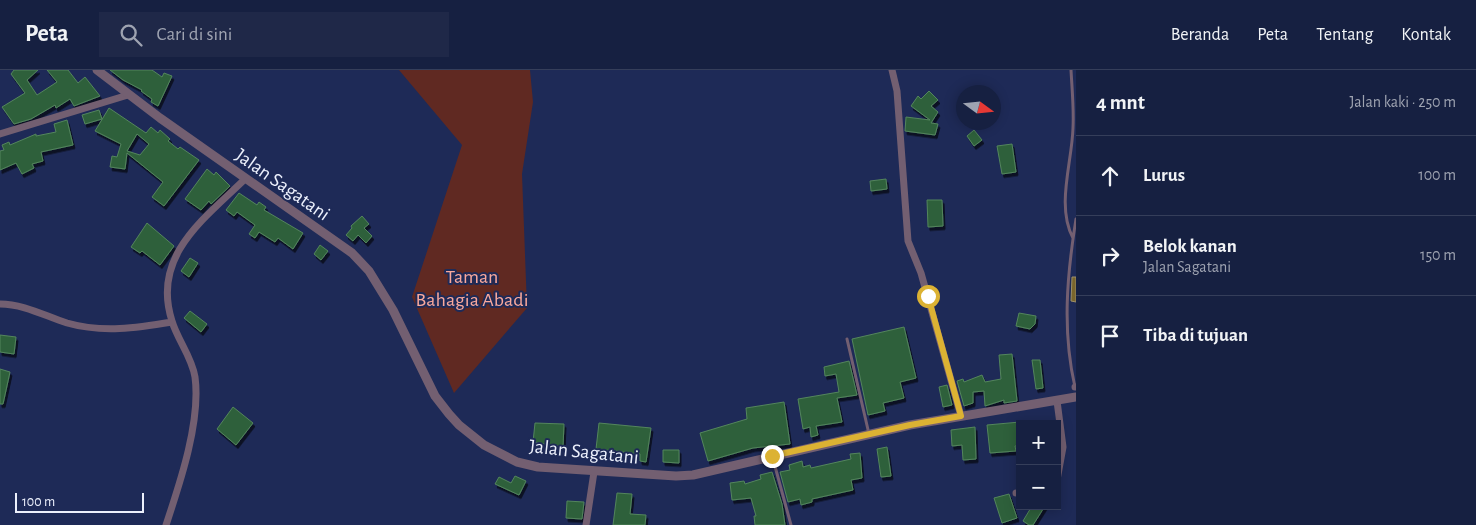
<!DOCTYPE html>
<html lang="id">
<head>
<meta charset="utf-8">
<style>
  :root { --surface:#162041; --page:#1f2848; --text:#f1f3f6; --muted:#9ea3b1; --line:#353e5a }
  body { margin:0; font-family:"Alegreya Sans",sans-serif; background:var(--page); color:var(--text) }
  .controls { position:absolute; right:15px; bottom:15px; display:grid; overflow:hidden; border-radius:0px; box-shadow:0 2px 12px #0003 }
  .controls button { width:45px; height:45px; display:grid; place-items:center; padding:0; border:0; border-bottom:1px solid var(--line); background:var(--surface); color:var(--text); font:25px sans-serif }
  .compass { position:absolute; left:956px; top:15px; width:45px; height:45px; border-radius:50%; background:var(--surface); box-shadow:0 2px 12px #0003; rotate:105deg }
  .scale { position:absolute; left:15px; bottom:12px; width:129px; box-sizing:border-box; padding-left:5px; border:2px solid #ecf0fc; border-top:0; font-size:14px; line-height:18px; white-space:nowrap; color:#ecf0fc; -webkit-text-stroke:4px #1e2a57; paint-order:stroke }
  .stop { position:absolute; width:15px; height:15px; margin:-11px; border:4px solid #dcb233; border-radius:50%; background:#fff }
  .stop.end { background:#dcb233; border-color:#fff; box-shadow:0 1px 5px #0008 }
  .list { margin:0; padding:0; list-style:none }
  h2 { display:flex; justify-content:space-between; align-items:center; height:65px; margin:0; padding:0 20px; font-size:21px }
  h2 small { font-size:16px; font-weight:400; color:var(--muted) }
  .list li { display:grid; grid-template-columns:32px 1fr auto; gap:15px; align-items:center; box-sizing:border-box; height:80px; padding:0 20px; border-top:1px solid var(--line) }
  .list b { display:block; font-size:19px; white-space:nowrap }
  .list p { margin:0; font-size:16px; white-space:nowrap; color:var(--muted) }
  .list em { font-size:16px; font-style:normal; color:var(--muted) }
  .icon { flex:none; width:28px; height:28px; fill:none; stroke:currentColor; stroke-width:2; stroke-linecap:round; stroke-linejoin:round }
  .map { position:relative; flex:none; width:1076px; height:455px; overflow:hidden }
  header { display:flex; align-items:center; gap:30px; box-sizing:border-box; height:70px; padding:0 25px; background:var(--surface); border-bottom:1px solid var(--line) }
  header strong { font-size:24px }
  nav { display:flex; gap:28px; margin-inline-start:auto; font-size:18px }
  .search { width:350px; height:45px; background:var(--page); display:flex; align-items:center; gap:12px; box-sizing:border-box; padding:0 18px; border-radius:0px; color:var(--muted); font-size:19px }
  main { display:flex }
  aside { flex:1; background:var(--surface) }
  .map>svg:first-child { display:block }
  .green { fill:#602922 }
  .water { fill:#79652c; stroke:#9c8f6a }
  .building { fill:#2f613a; stroke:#53855d; fill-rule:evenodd; filter:url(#shadow) }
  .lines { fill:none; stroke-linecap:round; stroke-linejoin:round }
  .service { stroke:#735f71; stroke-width:3 }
  .minor { stroke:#735f71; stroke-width:7 }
  .tertiary { stroke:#735f71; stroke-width:9 }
  .route { stroke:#dcb233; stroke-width:6 }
  .labels { text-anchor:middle; stroke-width:4; stroke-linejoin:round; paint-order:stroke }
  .street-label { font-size:20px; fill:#ecf0fc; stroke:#1e2a57 }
  .park-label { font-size:20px; fill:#faa99c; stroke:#1e2a57 }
</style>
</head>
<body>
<header>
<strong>Peta</strong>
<div class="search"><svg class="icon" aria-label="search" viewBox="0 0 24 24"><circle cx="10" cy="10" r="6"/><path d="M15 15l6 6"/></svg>Cari di sini</div>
<nav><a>Beranda</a><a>Peta</a><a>Tentang</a><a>Kontak</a></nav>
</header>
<main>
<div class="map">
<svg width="1076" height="455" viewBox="0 0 1076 455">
  <defs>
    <filter id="shadow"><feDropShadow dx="2" dy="3.5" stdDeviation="0" flood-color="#0009"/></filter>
  </defs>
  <rect width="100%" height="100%" fill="#1e2a57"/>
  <path class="green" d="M399 0H530L533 32 522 104 527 238 454 323 412 227 462 75Z"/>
  <path class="water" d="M1072 207H1076V232L1071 231Z"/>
  <path class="building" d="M14 0H38L27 10 37 25 57 12 47 0H68L78 13 85 7 100 26 74 36 70 29 56 38 55 35 31 49 14 54 2 37 25 23 11 4Z
    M110 0H152L162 7 164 3 172 6 158 36 151 32 152 29 141 21 142 20 123 10Z
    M929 21 938 30 931 36 938 42 931 53 938 54 935 65 905 61 906 47 930 50 911 36 918 26 921 29Z
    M109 38 146 63 151 57 158 63 160 60 170 69 168 71 178 79 180 77 199 90 164 136 152 127 163 112 127 83 125 99 110 97 112 86 117 87 121 74 95 61ZM137 64 149 74 140 85 127 81Z
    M99 40 102 49 85 54 82 45Z
    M67 50 73 75 41 82 43 91 32 94 34 98 22 104 16 93 0 100V81L4 80 2 75 9 72 10 75 36 64V66L56 62 54 54Z
    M974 60 982 70 974 76 967 66Z
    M1012 74 1016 102 1002 104 997 76Z
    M207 99 214 105 216 102 230 116 211 134 209 131 201 140 185 129Z
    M886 109 887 119 871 121 870 111Z
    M239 123 257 135 259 132 266 137 264 140 303 163 293 179 278 168 275 172 259 162 255 168 249 164 255 155 237 142 234 146 226 140Z
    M927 130H942L943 156 928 157Z
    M362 146 369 154 364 158 372 166 366 173 358 165 353 171 346 165 352 158 351 156Z
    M147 153 174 176 160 195 142 181 140 183 131 177Z
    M320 175 328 181 321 190 314 184Z
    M190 188 198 193 189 207 181 201Z
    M190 241 207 254 201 262 184 248Z
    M1019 243 1036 246 1035 254 1030 259 1016 256Z
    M904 257 916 308 900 312 904 328 883 333 885 341 868 345 852 269Z
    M0 265 16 267 14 284 0 282Z
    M1012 284 1017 331 1004 333V330L985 336 984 321 973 322V333L964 336 957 311 963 309 964 312 982 305 985 312 1001 309 999 285Z
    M1032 290H1040L1043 318 1036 319Z
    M849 291 857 325 837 328 842 352 816 356 818 365 811 367 810 357 803 359 798 329 839 322 836 304 825 306 824 297Z
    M0 299 10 302 3 334H0Z
    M947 315 952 335 943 337 939 317Z
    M784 332 790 374 753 378 708 391 700 363 747 349 746 338Z
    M233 337 253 353 236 375 217 359Z
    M1020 352V375L1015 376 1016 381 990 383 987 355Z
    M535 353 564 354 563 377 533 372Z
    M599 353 651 358 646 392 640 391V384L596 379Z
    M975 357 976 389 963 390 962 375 952 376 951 360Z
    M887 377 891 406 881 407 877 379Z
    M663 380H679V393L663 392Z
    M860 383 862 408 851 410 853 420 812 429V432L801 435 800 429 788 432 780 402 790 400 789 395 802 391 803 397 810 395 811 398 851 389 850 384Z
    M772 402 782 434 785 455H755L754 446H756L751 428 732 430 730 413 744 411 745 414 761 409 760 405Z
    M515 406 526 411 519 425 495 414 499 407 511 413Z
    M617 423 632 424 630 444 646 445 645 455H613Z
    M1009 424 1017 448 1002 453 994 428Z
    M567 431 584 432 582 449 566 448Z
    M1032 436H1045L1033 455H1029L1023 451Z"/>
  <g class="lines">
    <path class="service" d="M1071 0C1072 19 1074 38 1073 58 1072 93 1056 136 1073 168
      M847 269 869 364
      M1075 317C1062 261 1067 205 1076 149
      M773 389 791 455"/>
    <path class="minor" d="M892 0 897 21 908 171 921 203 961 346
      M0 64 128 25
      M0 234C24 234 45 246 67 253 102 263 137 258 172 252
      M1075 317H1076
      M1057 331 1063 377 1057 410
      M1016 423H1020
      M166 455C180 413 201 351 195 307 192 287 177 269 172 251 151 186 204 149 245 109
      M586 455 594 402"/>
    <path class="tertiary" d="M97 0 160 48 352 183 369 201 393 240 435 326 449 344 459 355 484 375 517 392 538 397 676 406 693 405 910 355 1076 327"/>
  </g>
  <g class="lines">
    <path class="route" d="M772 386 910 355 961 346 928 226"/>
  </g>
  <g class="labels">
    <g class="street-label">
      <text transform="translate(283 114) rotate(35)" y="7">Jalan Sagatani</text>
      <text transform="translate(584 381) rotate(6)" y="7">Jalan Sagatani</text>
    </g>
    <g class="park-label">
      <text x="472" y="213">Taman<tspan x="472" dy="23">Bahagia Abadi</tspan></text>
    </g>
  </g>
</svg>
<div class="controls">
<button>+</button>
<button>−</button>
</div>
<svg class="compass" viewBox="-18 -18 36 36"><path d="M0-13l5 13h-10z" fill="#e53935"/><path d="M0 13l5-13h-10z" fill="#9ea3b1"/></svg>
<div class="scale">100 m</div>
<div class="stop" style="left:928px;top:226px"></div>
<div class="stop end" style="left:772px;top:386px"></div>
</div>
<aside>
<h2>4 mnt<small>Jalan kaki · 250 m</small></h2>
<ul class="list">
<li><svg class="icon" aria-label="ahead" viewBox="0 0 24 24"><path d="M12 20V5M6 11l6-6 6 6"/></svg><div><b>Lurus</b></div><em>100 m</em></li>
<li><svg class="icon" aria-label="right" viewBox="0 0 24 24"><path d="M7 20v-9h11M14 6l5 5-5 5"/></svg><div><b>Belok kanan</b><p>Jalan Sagatani</p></div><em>150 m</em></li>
<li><svg class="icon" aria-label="arrive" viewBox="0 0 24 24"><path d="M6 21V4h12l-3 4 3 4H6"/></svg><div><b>Tiba di tujuan</b></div></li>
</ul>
</aside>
</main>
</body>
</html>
